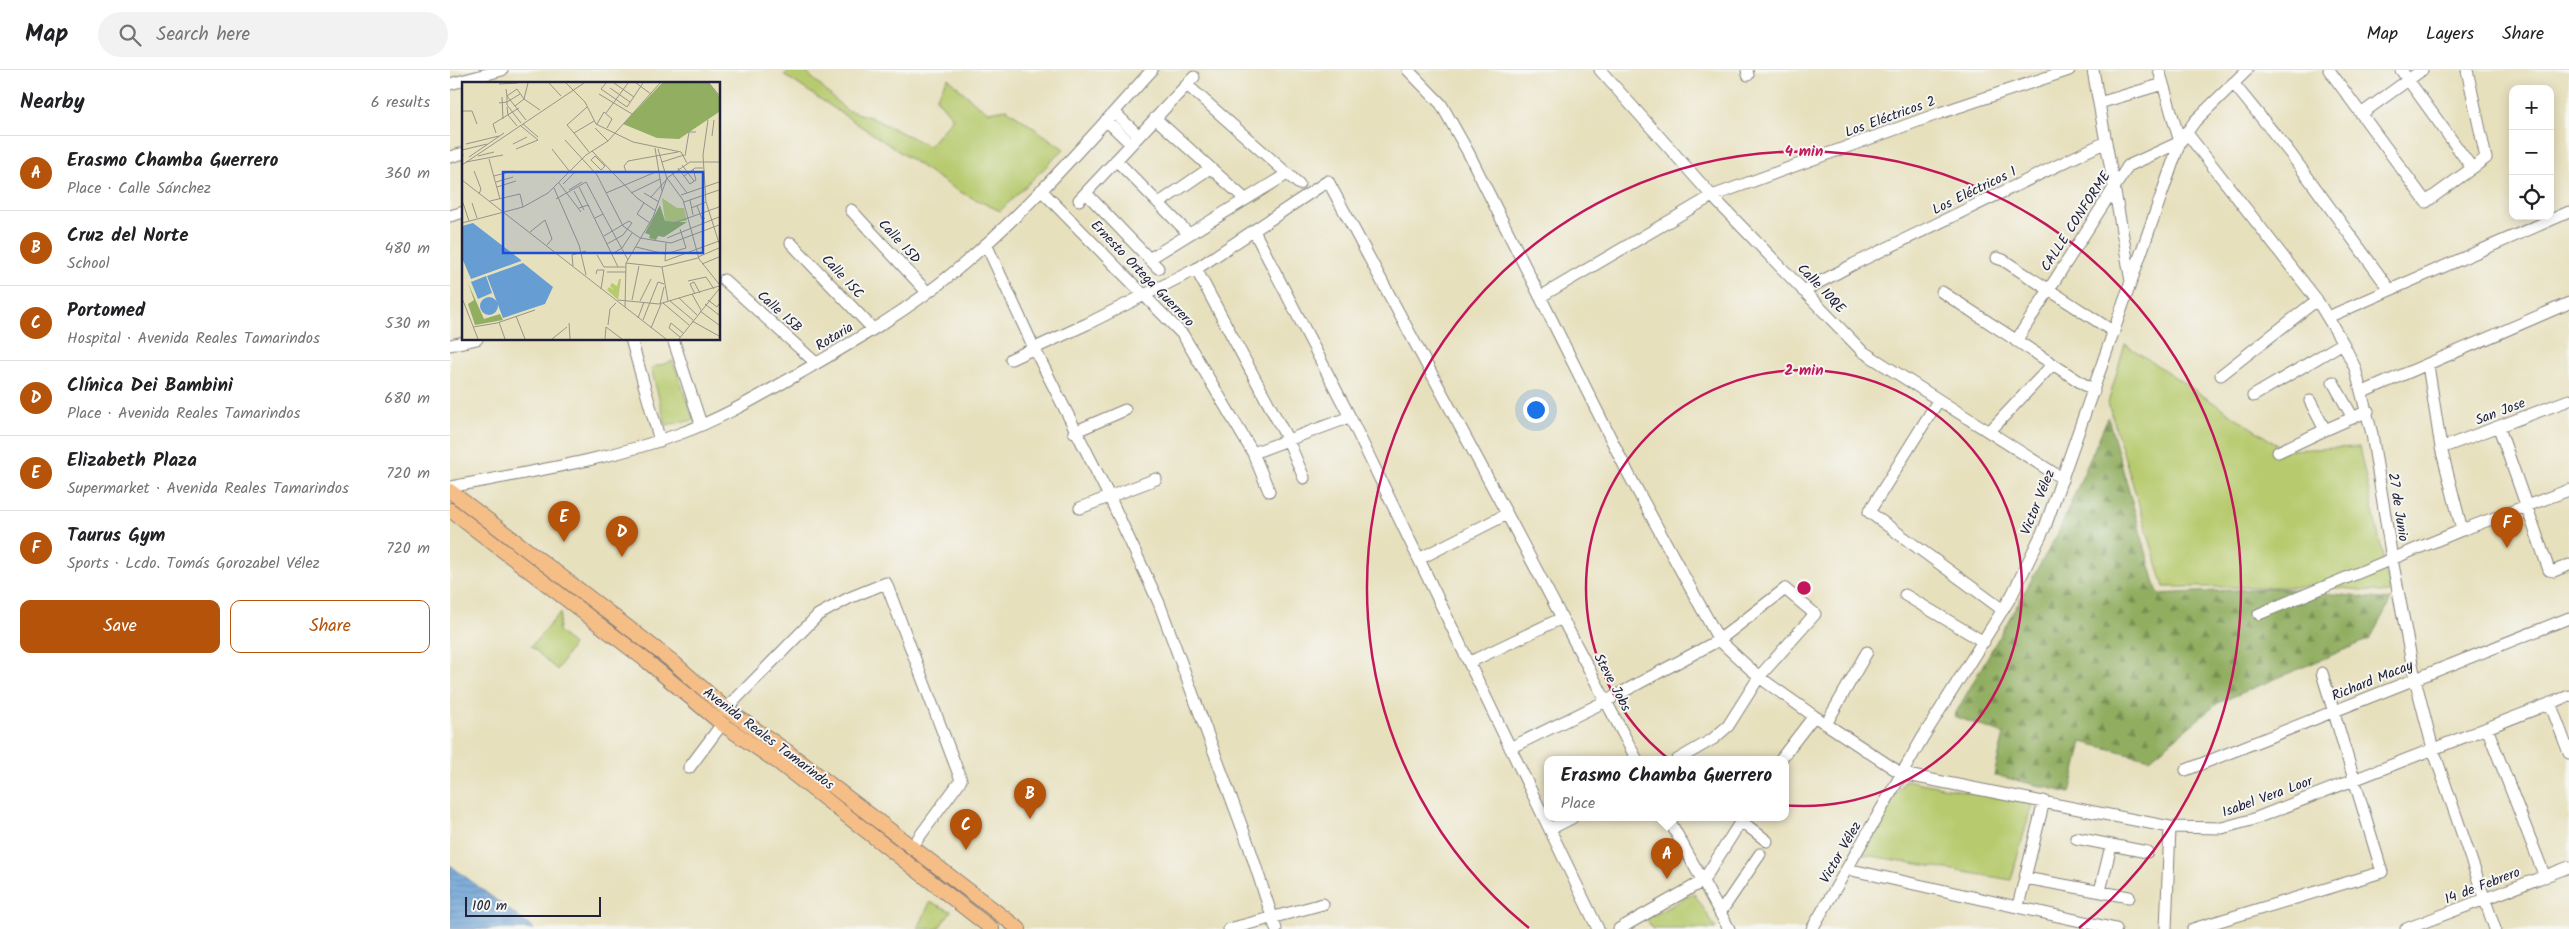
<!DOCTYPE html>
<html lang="en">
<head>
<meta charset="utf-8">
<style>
  :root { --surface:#fff; --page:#f2f2f2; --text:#202124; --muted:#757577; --line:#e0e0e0; --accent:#b45309 }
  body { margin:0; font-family:Kalam,sans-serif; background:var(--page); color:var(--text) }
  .controls { position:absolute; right:15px; top:15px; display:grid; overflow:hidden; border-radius:10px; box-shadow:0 2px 12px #0003 }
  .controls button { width:45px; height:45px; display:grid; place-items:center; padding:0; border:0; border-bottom:1px solid var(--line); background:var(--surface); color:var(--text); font:25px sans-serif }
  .scale { position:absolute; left:15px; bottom:12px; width:136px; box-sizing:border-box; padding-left:5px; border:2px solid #22223b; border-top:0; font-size:14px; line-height:18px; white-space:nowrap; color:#22223b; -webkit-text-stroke:4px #f6f6f2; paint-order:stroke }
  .you { position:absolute; left:1085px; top:339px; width:18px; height:18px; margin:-12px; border:4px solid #fff; border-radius:50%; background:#1a73e8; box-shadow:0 0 0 8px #1a73e833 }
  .badge { display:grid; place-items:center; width:32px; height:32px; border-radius:50%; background:var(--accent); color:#fff; font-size:16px; font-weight:700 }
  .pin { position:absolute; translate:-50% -41px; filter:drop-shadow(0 1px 2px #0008) }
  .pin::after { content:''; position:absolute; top:26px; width:18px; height:15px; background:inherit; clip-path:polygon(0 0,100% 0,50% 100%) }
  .popup { position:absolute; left:1094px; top:686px; width:245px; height:65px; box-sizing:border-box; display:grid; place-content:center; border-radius:10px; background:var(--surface); filter:drop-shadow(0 1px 4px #0005); font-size:16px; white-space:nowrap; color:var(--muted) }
  .popup b { font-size:19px; color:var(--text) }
  .popup::after { content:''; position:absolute; left:50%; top:100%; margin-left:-10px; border:10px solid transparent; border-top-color:var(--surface) }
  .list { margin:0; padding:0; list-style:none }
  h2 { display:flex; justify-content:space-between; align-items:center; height:65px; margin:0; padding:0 20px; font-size:21px }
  h2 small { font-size:16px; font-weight:400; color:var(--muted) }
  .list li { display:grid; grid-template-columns:32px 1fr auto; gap:15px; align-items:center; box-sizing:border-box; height:75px; padding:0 20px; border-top:1px solid var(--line) }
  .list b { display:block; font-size:19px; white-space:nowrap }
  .list p { margin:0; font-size:16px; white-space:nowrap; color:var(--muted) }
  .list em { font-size:16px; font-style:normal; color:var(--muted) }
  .actions { display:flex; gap:10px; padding:15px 20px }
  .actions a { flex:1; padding:11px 0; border:1px solid var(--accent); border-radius:10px; text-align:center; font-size:18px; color:var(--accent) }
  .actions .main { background:var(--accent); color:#fff }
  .icon { flex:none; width:28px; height:28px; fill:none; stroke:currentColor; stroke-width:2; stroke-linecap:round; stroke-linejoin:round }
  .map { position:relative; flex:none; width:2119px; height:859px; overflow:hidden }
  header { display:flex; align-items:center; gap:30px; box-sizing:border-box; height:70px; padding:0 25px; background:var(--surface); border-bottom:1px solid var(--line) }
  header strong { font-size:24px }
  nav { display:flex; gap:28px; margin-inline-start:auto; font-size:18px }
  .search { width:350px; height:45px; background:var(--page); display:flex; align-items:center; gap:12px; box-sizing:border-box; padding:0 18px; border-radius:28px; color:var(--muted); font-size:19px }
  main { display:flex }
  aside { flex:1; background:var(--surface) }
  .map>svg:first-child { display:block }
  .green { fill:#b7ca6e; stroke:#6c7654 }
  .forest { fill:url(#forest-firs); stroke:#5a684e }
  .water { fill:url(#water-rules); stroke:#446088 }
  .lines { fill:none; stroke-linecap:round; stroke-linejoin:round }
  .minor-casing { stroke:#84817c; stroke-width:13 }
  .major-casing { stroke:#84817c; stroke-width:16 }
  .minor { stroke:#fff; stroke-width:11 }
  .major { stroke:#f6be87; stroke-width:14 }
  .ring { fill:none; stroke:#c2185b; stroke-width:2.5 }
  .labels { text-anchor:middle; stroke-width:4; stroke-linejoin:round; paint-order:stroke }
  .street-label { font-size:14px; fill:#22223b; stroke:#f6f6f2 }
  .inset-road { fill:none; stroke:#989489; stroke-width:1 }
  .view { fill:#1d4ed8; fill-opacity:0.15; stroke:#1d4ed8; stroke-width:2.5 }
  .inset-edge { fill:none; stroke:#22223b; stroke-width:2.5 }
  .centre { fill:#c2185b; stroke:#f6f6f2; stroke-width:2.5 }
  .ring-label { font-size:15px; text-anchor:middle; font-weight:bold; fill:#c2185b; stroke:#f6f6f2; stroke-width:4; stroke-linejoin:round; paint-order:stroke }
</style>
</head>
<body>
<header>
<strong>Map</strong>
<div class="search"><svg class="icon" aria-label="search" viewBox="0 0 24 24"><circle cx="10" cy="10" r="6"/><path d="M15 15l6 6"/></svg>Search here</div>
<nav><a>Map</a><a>Layers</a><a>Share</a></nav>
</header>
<main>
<aside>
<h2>Nearby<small>6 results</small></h2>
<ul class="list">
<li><span class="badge">A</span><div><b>Erasmo Chamba Guerrero</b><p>Place · Calle Sánchez</p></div><em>360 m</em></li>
<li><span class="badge">B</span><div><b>Cruz del Norte</b><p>School</p></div><em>480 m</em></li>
<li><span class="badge">C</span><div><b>Portomed</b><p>Hospital · Avenida Reales Tamarindos</p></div><em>530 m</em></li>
<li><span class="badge">D</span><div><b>Clínica Dei Bambini</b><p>Place · Avenida Reales Tamarindos</p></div><em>680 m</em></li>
<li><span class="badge">E</span><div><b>Elizabeth Plaza</b><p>Supermarket · Avenida Reales Tamarindos</p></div><em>720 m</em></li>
<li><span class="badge">F</span><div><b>Taurus Gym</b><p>Sports · Lcdo. Tomás Gorozabel Vélez</p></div><em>720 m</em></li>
</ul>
<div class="actions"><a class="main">Save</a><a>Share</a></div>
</aside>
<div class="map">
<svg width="2119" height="859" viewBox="0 0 2119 859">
  <defs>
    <pattern id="forest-firs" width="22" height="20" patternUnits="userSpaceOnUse" patternTransform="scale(1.25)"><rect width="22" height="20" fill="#91ae61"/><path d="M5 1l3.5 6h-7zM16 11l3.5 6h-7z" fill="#768d51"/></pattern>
    <pattern id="water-rules" width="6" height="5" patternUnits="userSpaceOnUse" patternTransform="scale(1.25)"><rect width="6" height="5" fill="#669ed4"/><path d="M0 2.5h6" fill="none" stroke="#5480ad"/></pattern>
  </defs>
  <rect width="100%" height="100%" fill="#f6f6f2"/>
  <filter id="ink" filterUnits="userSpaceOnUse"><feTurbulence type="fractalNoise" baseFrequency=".02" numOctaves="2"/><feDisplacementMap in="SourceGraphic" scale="10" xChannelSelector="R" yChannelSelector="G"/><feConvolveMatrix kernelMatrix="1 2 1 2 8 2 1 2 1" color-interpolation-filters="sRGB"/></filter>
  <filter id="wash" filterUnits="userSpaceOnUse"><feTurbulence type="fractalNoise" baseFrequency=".0096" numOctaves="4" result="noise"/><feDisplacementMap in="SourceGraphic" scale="20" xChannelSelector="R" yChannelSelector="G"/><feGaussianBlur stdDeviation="1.12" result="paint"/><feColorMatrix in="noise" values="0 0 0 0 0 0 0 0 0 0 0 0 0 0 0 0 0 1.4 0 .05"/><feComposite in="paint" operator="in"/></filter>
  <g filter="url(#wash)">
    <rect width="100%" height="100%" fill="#e7e0bd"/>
    <path class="green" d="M341 0H354L396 40 420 47 479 76 503 48 486 28 498 8 525 33 538 42 557 39 614 79 550 141 508 121 334 5Z
      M1675 274 1835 380 1909 377 1941 523 1880 517H1714L1658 333Z
      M223 291 244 350 216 355 201 298Z
      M111 542 108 561 123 575 107 600 81 576Z
      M1455 710 1582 734 1561 810 1410 784Z
      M1244 823 1266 859H1202L1197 849Z
      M480 832 501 841 488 859H468Z"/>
    <path class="forest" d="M1658 347 1708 524 1825 518 1941 530 1920 569 1768 633 1700 689 1632 672 1620 723 1544 705 1554 664 1504 646 1608 463Z"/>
    <path class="water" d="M0 795 84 859H0Z"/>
  </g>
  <g filter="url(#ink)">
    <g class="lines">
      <defs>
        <path id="minor" d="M958 0 991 34 1018 82 1178 403 1224 488 1269 570 1309 607 1364 646 1452 704 1720 757 1772 758 1801 750 2119 626
          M1150 0 1262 126 1412 281 1613 409
          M1297 0 1298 5
          M1643 0 1681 211
          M1879 0 1976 132 2036 88 2017 0
          M1951 0 2022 98
          M1783 13 1840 83 1940 220
          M0 14 52 0
          M737 15 849 114
          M1649 33 1713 14
          M664 42 689 66
          M1911 44 1972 0
          M705 48 795 129
          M656 50 681 74
          M1736 62 1867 230 1893 273 1905 298 1922 364 1942 489 1965 609 1983 679 2045 859
          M0 87 14 83
          M666 90 739 164
          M591 120 733 265 803 383 819 421
          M636 123 708 198
          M629 130 744 7
          M709 133 760 98
          M401 140 477 222
          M0 146 14 142
          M804 161 903 353
          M341 173 423 259
          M536 174 584 278 659 426 709 533 799 776 826 859
          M1547 188 1553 190 1664 262
          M699 189 837 104
          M746 199 838 370 854 408
          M274 210 366 293
          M1353 221 1404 194 1656 72
          M1492 222 1644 321
          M1090 227 1262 126 1490 43 1619 0
          M1878 247 2119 142
          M181 269 210 371
          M223 269 251 354
          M1566 271 1678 96 1730 72 1709 0
          M0 275 27 269
          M561 289 637 254 746 199 878 111 1057 444
          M1978 295 1991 378 2012 460
          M1771 305 1867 230
          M1883 312 1903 348
          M1913 322 2119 233
          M1803 326 1893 273
          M1488 331 1419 442 1553 540
          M1860 331 1875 360 1918 341
          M2049 358 2099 500 2104 501 2119 495
          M1540 361 1603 294
          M624 362 675 340
          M1991 378 2119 330
          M1828 382 1875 360
          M803 383 900 347 1148 859
          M0 417C77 402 155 391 229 364 271 349 311 325 350 303 403 272 457 241 504 202 577 142 639 69 702 0
          M630 438 706 409
          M969 489 1057 444 1187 690
          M1455 525 1534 572
          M1809 544 2012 460 2119 420
          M1020 592 1112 548
          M2100 633 2119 683
          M276 639 368 545 399 528 436 513 511 710 461 778
          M1376 654 1417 582
          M2037 658 2095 807
          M1060 678 1156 631 1269 570 1335 519 1365 544 1309 607 1278 656 1263 669 1227 690
          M1330 690 1364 646
          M239 698 272 654
          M1736 700 2119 548
          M1218 748 1279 859
          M1291 751 1317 771
          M1100 759 1122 748
          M1626 768 1697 782
          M1397 799 1666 859
          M1575 808 1679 827
          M1650 821 1661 776
          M1568 836 1594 731
          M1270 843 1310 784
          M779 859 873 834
          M1169 859 1253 811 1293 748
          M1362 859 1473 667 1562 525 1595 457 1730 72 1745 51 1797 0
          M1716 859 1720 757
          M1743 859 1932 802 1872 603
          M1956 859 2119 797"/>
        <path id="major" d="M0 421 222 591 276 639 338 682 569 859
          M0 440 198 592 272 654 329 693 542 859"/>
      </defs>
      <use href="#minor" class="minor-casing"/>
      <use href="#major" class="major-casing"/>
      <use href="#minor" class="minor"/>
      <use href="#major" class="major"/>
    </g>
  </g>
  <g class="ring">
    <circle cx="1354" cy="518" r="218"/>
    <path d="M1079 858A437 437 0 1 1 1629 858"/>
  </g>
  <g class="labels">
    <g class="street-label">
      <text transform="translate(1440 46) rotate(-20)" y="5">Los Eléctricos 2</text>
      <text transform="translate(1524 120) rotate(-26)" y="5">Los Eléctricos 1</text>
      <text transform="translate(1625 151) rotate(-57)" y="5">CALLE CONFORME</text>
      <text transform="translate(450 171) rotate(47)" y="5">Calle 15D</text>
      <text transform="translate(693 203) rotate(46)" y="5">Ernesto Ortega Guerrero</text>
      <text transform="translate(393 206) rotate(47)" y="5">Calle 15C</text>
      <text transform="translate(1372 218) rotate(46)" y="5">Calle 10QE</text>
      <text transform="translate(330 241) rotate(42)" y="5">Calle 15B</text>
      <text transform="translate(384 266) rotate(-31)" y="5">Rotaria</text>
      <text transform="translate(2050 341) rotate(-21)" y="5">San Jose</text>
      <text transform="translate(1587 432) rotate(-68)" y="5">Victor Vélez</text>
      <text transform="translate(1949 437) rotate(81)" y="5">27 de Junio</text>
      <text transform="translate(1922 610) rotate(-22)" y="5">Richard Macay</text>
      <text transform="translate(1163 612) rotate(62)" y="5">Steve Jobs</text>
      <text transform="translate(319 668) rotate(37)" y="5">Avenida Reales Tamarindos</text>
      <text transform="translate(1817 726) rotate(-20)" y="5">Isabel Vera Loor</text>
      <text transform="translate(1390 782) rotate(-60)" y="5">Victor Vélez</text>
      <text transform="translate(2032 815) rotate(-21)" y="5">14 de Febrero</text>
    </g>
  </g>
  <g transform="translate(12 12)">
    <rect width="258" height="258" fill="#e7e0bd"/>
    <path d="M200 116 215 126H222L225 139H203ZM157 197H159L156 218 145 208 147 205 152 208 148 204 150 201 155 204Z" fill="#b7ca6e"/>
    <path d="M200 1H247L257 14V30L217 57 195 56 161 42ZM198 123 203 139 225 140 202 155 196 154 194 158 187 156 188 153 183 151ZM6 201 22 237 38 232 41 238 13 243 6 222 12 218Z" fill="#91ae61"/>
    <path d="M11 141 59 178V179L9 197 0 176V144ZM61 181 91 205 83 222 41 236 25 194ZM24 194 30 211 16 217 9 200ZM18 224a9 9 0 1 1 18 0a9 9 0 1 1-18 0Z" fill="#669ed4"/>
    <path class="inset-road" d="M66 1 62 17 78 28M87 1 99 14M104 1 123 20 134 42 171 60 219 70 225 81M144 1 139 7 165 25M152 1 172 15M174 1 189 12M247 1 257 13M37 2 56 1M148 6 168 20M44 7 45 14 64 38M137 12 170 32M40 15 41 37M37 21 45 20 58 12M53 24 62 17 55 7 45 14V23L59 41M45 25 46 33 55 44M165 25 181 1M0 29H10L15 42M144 31 166 1M246 38 241 73 244 120 257 161M61 42 76 55M135 42 142 30 150 37 145 46M133 46 146 59M34 51 31 42 57 26M112 51 105 43 125 25M250 54 252 38M103 58 135 93 161 144 178 156 209 161 257 143M4 62 37 54M51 62 65 55M193 66 200 109M54 67 76 58 59 44M90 67 108 90M130 69 175 116 194 129M127 70 112 51 132 39M1 74 0 68 25 62M16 74 32 70M133 74 143 84 139 88 129 78ZM223 74 227 50H234M7 75 42 51M27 77 38 117M4 80 41 73M200 80 222 73M0 83 122 1M220 83 232 99M216 86 228 102 234 98 231 87M12 89 19 107 17 112M164 90 162 84 166 79 216 70M210 91 225 111M32 94 51 89M222 94 233 86H241M205 96 221 118 237 177 257 202M0 98 204 257M34 100 51 95M97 101 119 130M101 102 112 91M35 105 54 99M117 105 127 125M92 106 117 163 124 193M107 108 120 100M112 109 122 128M144 111 196 89M169 111 198 97M182 111 197 120M219 113 257 100M189 115 205 97 196 67M94 117 124 100 141 132M0 118 7 139M228 118 231 133M28 119 58 112 61 125M222 120 257 108M10 121 15 136M182 121 175 132 188 141M235 124 240 137 243 136M117 126 126 123 156 185M229 126 244 120M133 136 141 132 166 178M0 141 61 125 86 111 124 73 146 59 198 1M212 141 257 125M68 150 83 138 90 157 85 163M142 154 167 139 170 141M205 156 257 135M204 161 203 179 257 159M145 162 161 153 170 141M174 165 203 172 224 166 218 147M150 172 160 166 170 151M135 173 142 185H164M236 175 257 166M164 181 200 185 236 176M240 182 257 175M111 184 110 173 124 169M200 185 206 219M145 190H164M134 192 135 188H142L139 207M226 199 244 195 252 207M230 212 239 228M233 212 228 202 232 200 238 211M0 216 16 257M217 216 235 233M156 218 197 222 257 204M170 218 177 184M246 218 255 225 257 222M178 219 189 197M208 219 231 238M201 221 227 243M198 222 202 205M243 222 257 233M163 225 164 181 191 135 205 96 228 80H257M238 229 257 243M54 234 63 257M176 236 182 220M181 238 196 200 202 202M230 239 257 254M37 240 43 257M107 241 108 257M146 243 148 227 154 221M11 245 35 241 73 228M189 246 199 222M218 255 207 246 209 241 221 251M90 257 105 245M143 257 144 245 160 257M217 257 257 207"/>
    <path class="view" d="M41 90H241V171H41Z"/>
    <rect width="258" height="258" class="inset-edge"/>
  </g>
  <circle cx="1354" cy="518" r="8" class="centre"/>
  <g class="ring-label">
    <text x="1354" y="86">4 min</text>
    <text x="1354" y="305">2 min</text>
  </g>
</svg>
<div class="controls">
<button>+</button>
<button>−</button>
<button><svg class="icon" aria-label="locate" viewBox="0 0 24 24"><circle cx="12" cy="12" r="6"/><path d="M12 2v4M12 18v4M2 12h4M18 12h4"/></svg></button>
</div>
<div class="scale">100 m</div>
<div class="you"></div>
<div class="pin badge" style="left:1217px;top:809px">A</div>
<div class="popup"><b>Erasmo Chamba Guerrero</b>Place</div>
<div class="pin badge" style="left:580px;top:749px">B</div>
<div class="pin badge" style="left:516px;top:780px">C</div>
<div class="pin badge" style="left:172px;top:487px">D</div>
<div class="pin badge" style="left:114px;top:472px">E</div>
<div class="pin badge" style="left:2057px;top:478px">F</div>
</div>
</main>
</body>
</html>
